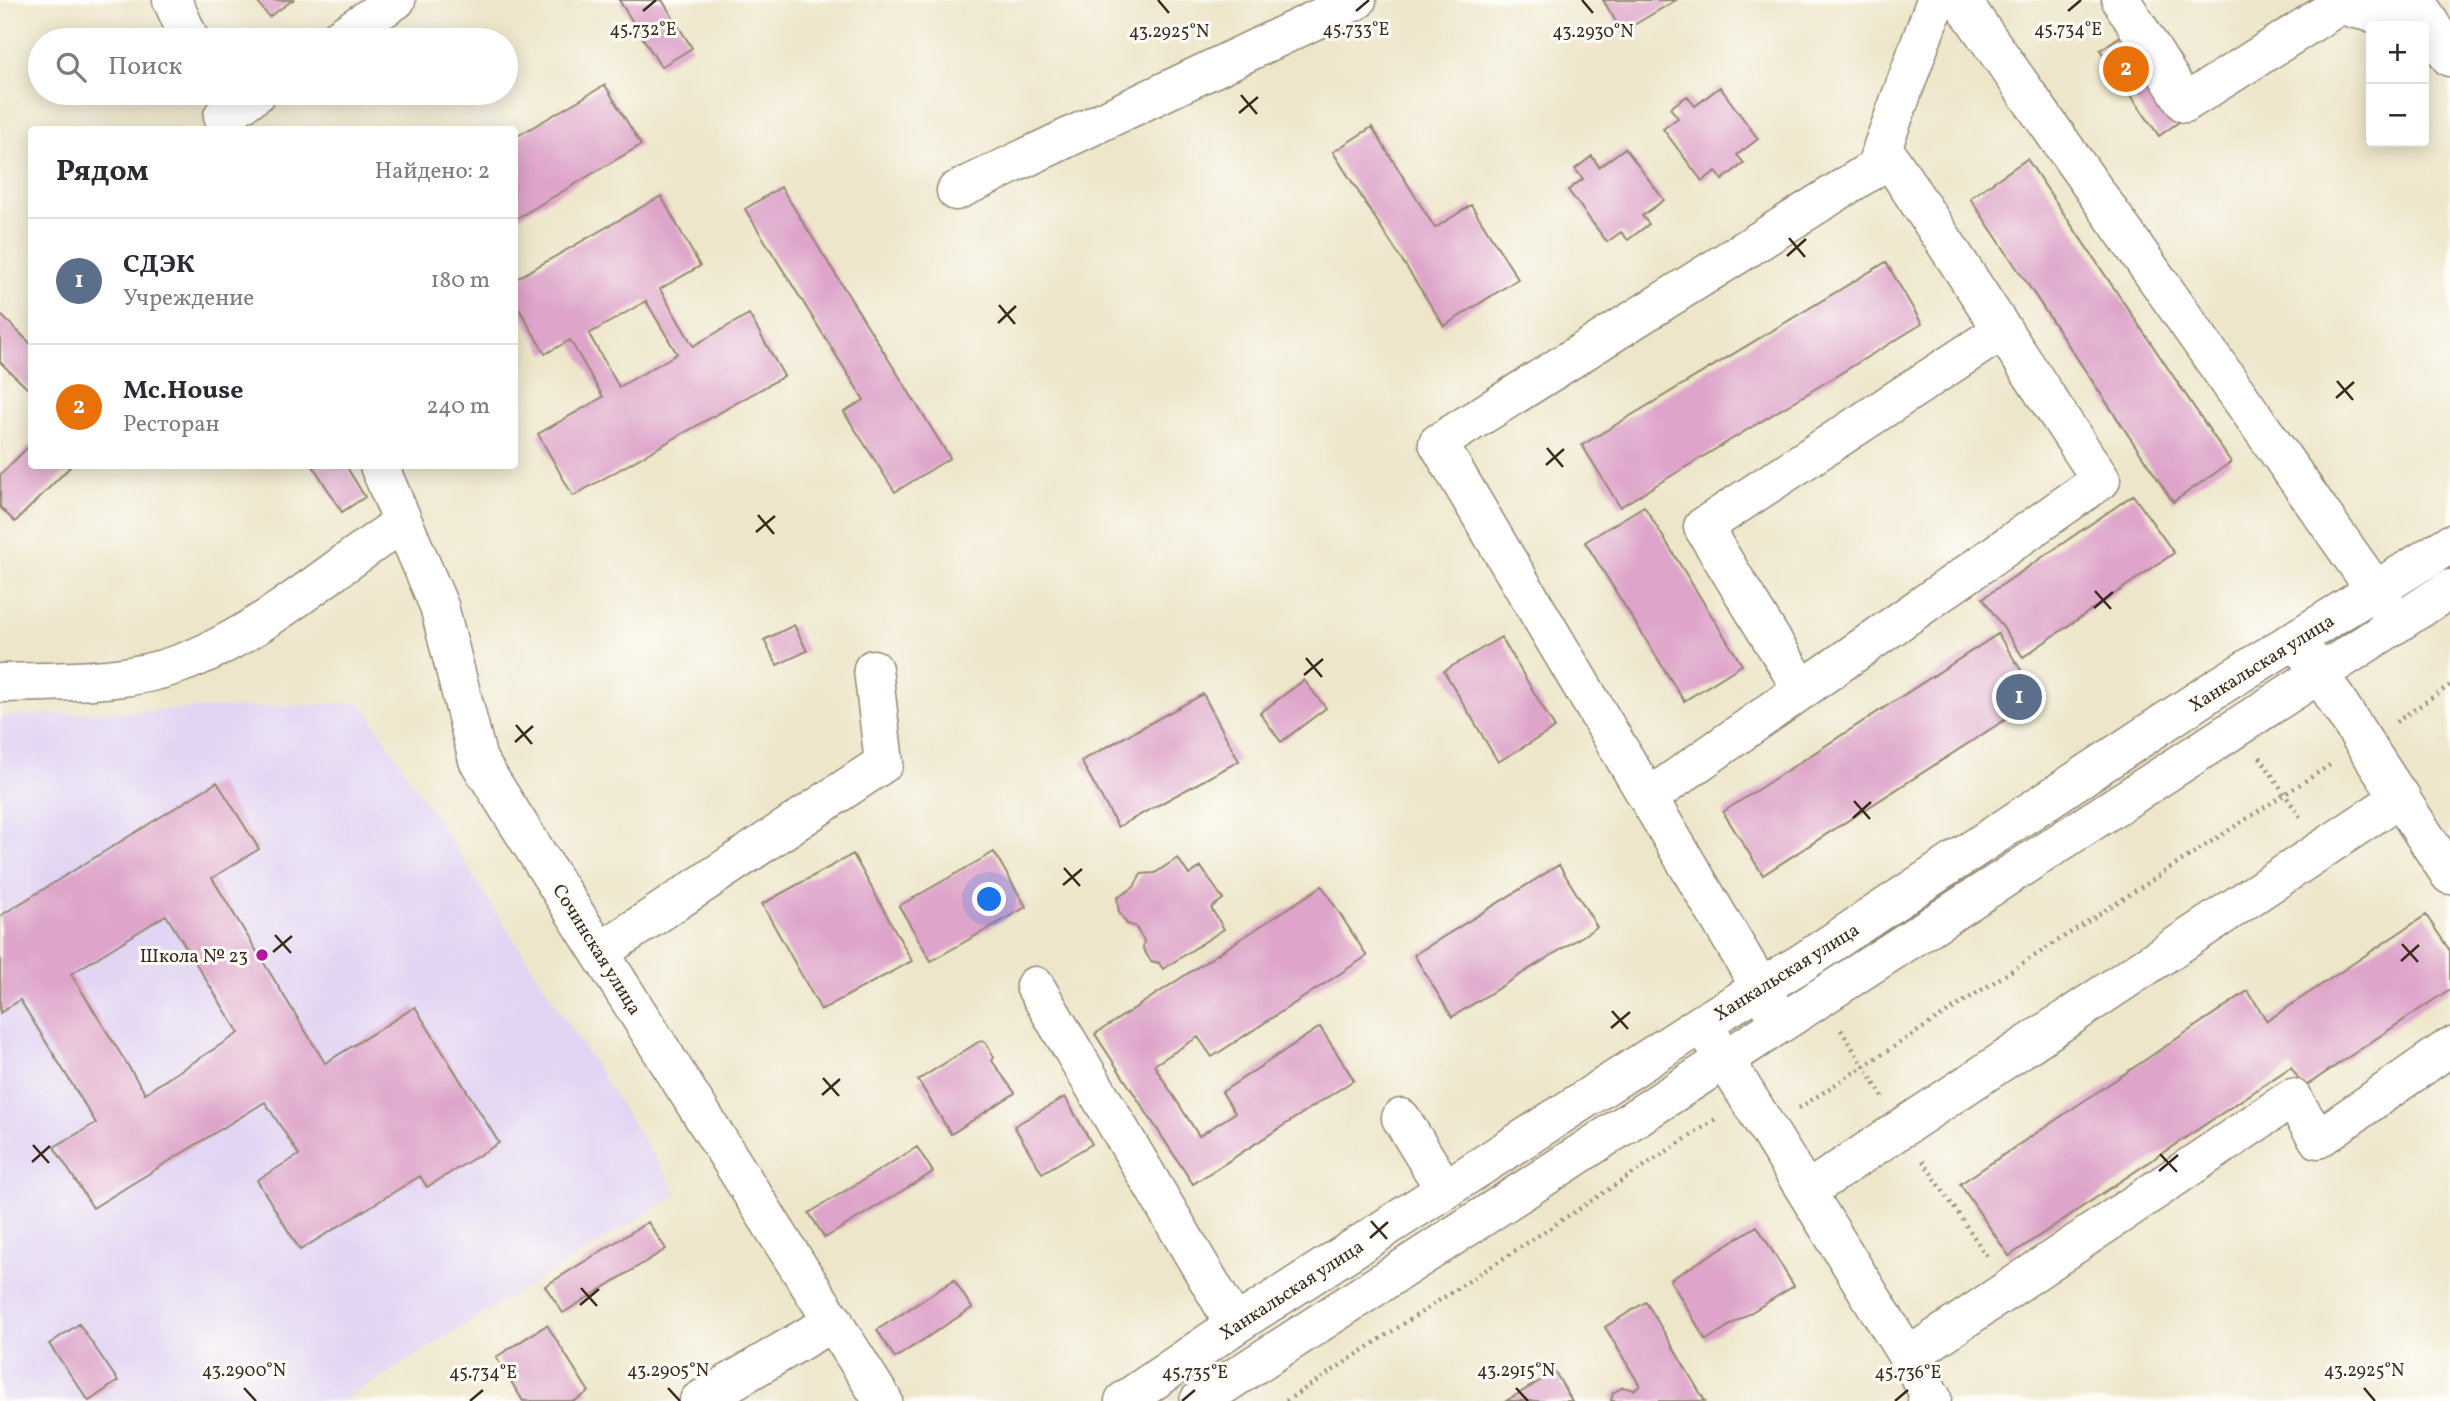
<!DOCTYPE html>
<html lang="ru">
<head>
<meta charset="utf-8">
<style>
  :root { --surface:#fff; --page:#f7f7f7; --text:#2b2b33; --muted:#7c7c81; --line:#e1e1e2; --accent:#2563eb }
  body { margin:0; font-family:Vollkorn,serif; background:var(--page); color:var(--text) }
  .controls { position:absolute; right:21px; top:21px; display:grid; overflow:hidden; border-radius:7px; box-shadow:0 4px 18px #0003 }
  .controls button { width:63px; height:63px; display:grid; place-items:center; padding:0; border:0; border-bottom:2px solid var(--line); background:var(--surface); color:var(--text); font:35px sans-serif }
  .you { position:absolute; left:990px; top:900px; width:24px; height:24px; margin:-18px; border:5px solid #fff; border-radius:50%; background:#1a73e8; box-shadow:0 0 0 10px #1a73e833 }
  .badge { display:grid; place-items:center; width:46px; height:46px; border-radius:50%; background:var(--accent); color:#fff; font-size:23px; font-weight:700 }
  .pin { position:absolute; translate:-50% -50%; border:4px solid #fff; box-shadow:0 2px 7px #0006 }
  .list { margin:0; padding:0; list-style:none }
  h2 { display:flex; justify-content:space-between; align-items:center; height:91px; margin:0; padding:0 28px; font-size:30px }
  h2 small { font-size:23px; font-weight:400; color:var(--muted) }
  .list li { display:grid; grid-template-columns:46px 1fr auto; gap:21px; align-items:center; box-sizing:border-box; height:126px; padding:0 28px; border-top:2px solid var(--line) }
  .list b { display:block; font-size:26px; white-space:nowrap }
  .list p { margin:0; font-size:23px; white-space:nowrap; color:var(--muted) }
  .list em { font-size:23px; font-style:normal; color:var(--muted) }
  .icon { flex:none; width:38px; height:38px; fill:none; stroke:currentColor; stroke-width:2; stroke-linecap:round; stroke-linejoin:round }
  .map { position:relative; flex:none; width:2450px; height:1401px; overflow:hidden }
  .search { position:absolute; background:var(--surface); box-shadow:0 4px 18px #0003; left:28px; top:28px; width:490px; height:77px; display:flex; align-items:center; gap:18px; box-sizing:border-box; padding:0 24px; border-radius:38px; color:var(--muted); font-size:26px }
  .panel { position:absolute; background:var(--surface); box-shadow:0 4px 18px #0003; left:28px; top:126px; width:490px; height:343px; border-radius:7px }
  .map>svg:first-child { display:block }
  .built { fill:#e2d4f3 }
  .building { fill:#dea4c9; fill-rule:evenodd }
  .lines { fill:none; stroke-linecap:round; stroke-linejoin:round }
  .minor-casing { stroke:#948874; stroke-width:41 }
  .major-casing { stroke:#948874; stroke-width:41 }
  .path { stroke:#948874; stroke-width:4.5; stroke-dasharray:2 5; stroke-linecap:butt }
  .minor { stroke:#fff; stroke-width:38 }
  .major { stroke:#fff; stroke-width:38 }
  .ticks { fill:none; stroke:#3b2a1e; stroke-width:2.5 }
  .poi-dot { fill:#b5179e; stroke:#fdfcf7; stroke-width:2.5 }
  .labels { text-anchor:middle; stroke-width:6; stroke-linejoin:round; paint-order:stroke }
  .street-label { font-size:19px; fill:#3b2a1e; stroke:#fdfcf7 }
  .poi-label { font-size:19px; fill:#3b2a1e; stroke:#fdfcf7; text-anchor:end }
  .ticks-label { font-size:18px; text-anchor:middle; fill:#3b2a1e; stroke:#fdfcf7; stroke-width:6; stroke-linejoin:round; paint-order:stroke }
</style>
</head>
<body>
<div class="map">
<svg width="2450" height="1401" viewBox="0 0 2450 1401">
  <rect width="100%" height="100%" fill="#fdfcf7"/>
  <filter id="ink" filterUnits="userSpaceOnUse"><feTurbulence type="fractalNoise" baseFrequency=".0143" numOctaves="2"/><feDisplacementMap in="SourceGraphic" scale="14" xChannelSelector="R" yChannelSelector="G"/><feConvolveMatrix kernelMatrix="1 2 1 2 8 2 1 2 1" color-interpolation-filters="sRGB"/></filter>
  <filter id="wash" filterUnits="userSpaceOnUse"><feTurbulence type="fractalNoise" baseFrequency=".00686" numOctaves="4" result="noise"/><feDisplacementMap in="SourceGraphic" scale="28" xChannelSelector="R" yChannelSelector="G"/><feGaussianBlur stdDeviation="1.57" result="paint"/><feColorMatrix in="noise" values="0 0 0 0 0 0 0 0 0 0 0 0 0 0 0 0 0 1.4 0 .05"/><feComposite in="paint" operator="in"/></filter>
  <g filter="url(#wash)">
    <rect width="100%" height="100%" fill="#eee6ca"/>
    <path class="built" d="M362 703 678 1194 342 1401H0V716Z"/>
    <g id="blocks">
      <path class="building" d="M256 0H293L269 17Z
        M619 0H662L692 48 661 67Z
        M1603 0H1676L1622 32Z
        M2121 36 2180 121 2159 136 2100 50Z
        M605 85 641 145 514 220V138Z
        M1720 87 1758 139 1737 155 1744 163 1722 180 1716 171 1702 181 1663 129 1678 118 1670 108 1687 96 1695 106Z
        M1372 127 1435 228 1471 205 1518 279 1444 326 1333 152Z
        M1625 148 1664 200 1642 216 1649 224 1628 240 1621 232 1607 242 1568 190 1583 179 1575 169 1592 156 1599 167Z
        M2027 159 2231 462 2173 502 1970 198Z
        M781 187 950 458 895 492 844 412 864 400 745 209Z
        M661 196 700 266 660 289 693 346 749 314 784 376 573 496 538 434 603 397 570 340 545 354 514 300V280ZM646 301 677 354 619 387 589 334Z
        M1886 262 1922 324 1620 507 1582 445Z
        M0 314 32 345V393L0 362Z
        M32 443V466H71L15 522 0 507V475Z
        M313 466H346L365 497 342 512Z
        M2133 495 2174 553 2023 657 1983 598Z
        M1644 506 1742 665 1684 701 1585 542Z
        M794 625 807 651 777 665 764 640Z
        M1998 634 2039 698 1763 875 1723 812Z
        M1501 637 1555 728 1498 762 1444 671Z
        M1304 680 1326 708 1281 742 1260 713Z
        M1203 694 1239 761 1118 827 1081 761Z
        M217 782 259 849 212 878 325 1063 415 1007 499 1143 427 1187 420 1176 300 1250 257 1180 299 1155 265 1102 93 1208 54 1147 96 1123 20 1000 0 1013V916ZM166 915 239 1033 145 1093 71 974Z
        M994 852 1026 907 931 961 899 906Z
        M853 854 912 961 821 1010 762 904Z
        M1178 858 1189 875 1201 867 1223 899 1211 908 1224 929 1163 969 1159 963 1151 961 1143 949 1144 941 1135 926 1127 924 1119 912 1117 898 1134 887 1141 874 1155 873Z
        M1559 865 1597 927 1452 1017 1414 955Z
        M1322 886 1367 956 1212 1057 1198 1037 1154 1065 1199 1136 1235 1113 1222 1092 1320 1027 1354 1080 1193 1184 1095 1034Z
        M2426 915 2450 951V989L2304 1087 2291 1067 2009 1256 1960 1184 2248 991 2267 1021Z
        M980 1041 985 1042 994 1057 992 1061 1015 1093 951 1134 918 1080Z
        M1065 1097 1092 1144 1042 1173 1014 1126Z
        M917 1147 933 1172 825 1238 809 1213Z
        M648 1222 666 1249 563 1313 545 1286Z
        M1757 1226 1794 1286 1706 1340 1670 1280Z
        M954 1280 972 1308 895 1358 877 1330Z
        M1646 1302 1705 1401H1611L1613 1393 1623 1387 1634 1390 1640 1386 1605 1327Z
        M79 1324 118 1381 89 1401 49 1344Z
        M547 1325 589 1392 574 1401H523L496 1357Z
        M1555 1372 1572 1401H1506Z"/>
    </g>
  </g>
  <g filter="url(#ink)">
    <use href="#blocks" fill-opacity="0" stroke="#948874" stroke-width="2"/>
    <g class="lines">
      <defs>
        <path id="minor" d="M172 0 190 40
          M1961 0 2390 611
          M2121 0 2185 103 2346 1
          M2346 0 2351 8 2431 26
          M336 40 396 0
          M223 116 257 93
          M956 191 1357 0
          M379 466 439 606 478 760 883 1401
          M2306 653 2450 875
          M0 683C59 681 123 684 179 664 259 636 331 569 403 523
          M1802 689 1703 527 2003 330
          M1648 798 2101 480 1883 148
          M600 952 884 763 873 669
          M1035 986 1235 1325
          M1773 1009 1438 443 1875 168 1936 0
          M1711 1037 1908 1357 2292 1098 2318 1139 2450 1047
          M1401 1118 1445 1190
          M1807 1191 2401 797
          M1908 1357 1932 1398 1927 1401
          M699 1401 834 1321
          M1124 1401 1235 1325 1703 1023 1800 964 2215 689 2450 544
          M1199 1401 2450 589"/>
        <path id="major" d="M2416 0 2450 57"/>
      </defs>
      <use href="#minor" class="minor-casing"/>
      <use href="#major" class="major-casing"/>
      <path class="path" d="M2396 722 2450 685
        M2260 757 2300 817
        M1841 1030 1883 1097
        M1799 1108 2333 763
        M1923 1161 1988 1258
        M1286 1401 1716 1119"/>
      <use href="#minor" class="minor"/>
      <use href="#major" class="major"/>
    </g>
  </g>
  <path class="ticks" d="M1158 0 1169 13M1582 0 1593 13M643 11 656 0M1356 11 1369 0M2068 11 2081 0M1241 95 1257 114M1239 113 1258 97M1789 238 1805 257M1787 256 1806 239M999 305 1015 324M998 323 1016 306M2337 381 2353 400M2336 398 2354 382M1547 448 1563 467M1546 465 1564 449M758 515 774 534M756 532 775 516M2095 591 2111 609M2094 608 2113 592M1306 658 1322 677M1304 675 1323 659M516 725 532 744M515 742 533 726M1854 801 1870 819M1853 818 1871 802M1064 868 1080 886M1063 885 1082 869M275 935 291 953M2402 944 2418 962M273 952 292 936M2401 961 2419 945M1612 1011 1628 1029M1611 1028 1630 1012M823 1078 839 1096M822 1095 840 1079M33 1145 49 1163M2160 1154 2177 1172M32 1162 50 1146M2159 1171 2178 1155M1371 1221 1387 1239M1370 1238 1388 1222M581 1288 597 1306M580 1305 599 1289M244 1388 256 1401M668 1388 680 1401M1516 1388 1528 1401M2364 1388 2375 1401M470 1401 483 1390M1182 1401 1195 1390M1895 1401 1908 1390"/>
  <circle class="poi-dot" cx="262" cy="955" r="7"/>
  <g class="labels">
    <g class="street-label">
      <text transform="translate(2261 662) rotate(-32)" y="7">Ханкальская улица</text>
      <text transform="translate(598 949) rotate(58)" y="7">Сочинская улица</text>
      <text transform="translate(1786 971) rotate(-32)" y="7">Ханкальская улица</text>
      <text transform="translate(1291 1289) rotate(-33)" y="7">Ханкальская улица</text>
    </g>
    <g class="poi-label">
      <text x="248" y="962">Школа № 23</text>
    </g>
  </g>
  <g class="ticks-label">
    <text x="643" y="35">45.732°E</text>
    <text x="1356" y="35">45.733°E</text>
    <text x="2068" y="35">45.734°E</text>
    <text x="1169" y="37">43.2925°N</text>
    <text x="1593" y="37">43.2930°N</text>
    <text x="244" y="1376">43.2900°N</text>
    <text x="668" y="1376">43.2905°N</text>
    <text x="1516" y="1376">43.2915°N</text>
    <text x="2364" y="1376">43.2925°N</text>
    <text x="483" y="1378">45.734°E</text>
    <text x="1195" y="1378">45.735°E</text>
    <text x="1908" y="1378">45.736°E</text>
  </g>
</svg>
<div class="controls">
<button>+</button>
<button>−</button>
</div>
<div class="you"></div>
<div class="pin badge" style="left:2019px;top:697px;background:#5c6f8a">1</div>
<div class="pin badge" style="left:2126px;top:69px;background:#e8710a">2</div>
<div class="search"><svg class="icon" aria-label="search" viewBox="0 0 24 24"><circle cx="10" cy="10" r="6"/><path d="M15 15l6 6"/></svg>Поиск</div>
<section class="panel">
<h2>Рядом<small>Найдено: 2</small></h2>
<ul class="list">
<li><span class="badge" style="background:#5c6f8a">1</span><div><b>СДЭК</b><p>Учреждение</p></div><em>180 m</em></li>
<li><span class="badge" style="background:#e8710a">2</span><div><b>Mc.House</b><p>Ресторан</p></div><em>240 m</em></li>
</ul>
</section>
</div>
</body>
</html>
